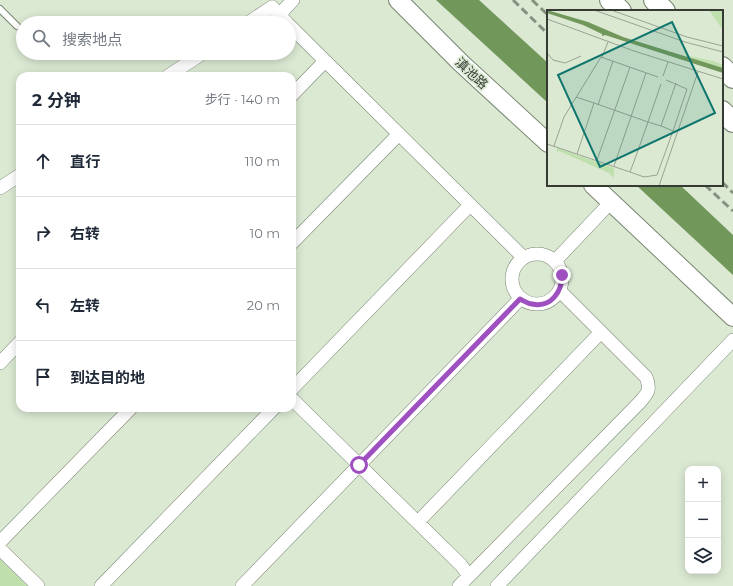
<!DOCTYPE html>
<html lang="zh">
<head>
<meta charset="utf-8">
<style>
  :root { --surface:#fff; --page:#f2f2f3; --text:#1f2937; --muted:#747a83; --line:#e0e1e3 }
  body { margin:0; font-family:Montserrat,"Noto Sans SC",sans-serif; background:var(--page); color:var(--text) }
  .controls { position:absolute; right:12px; bottom:12px; display:grid; overflow:hidden; border-radius:8px; box-shadow:0 2px 10px #0003 }
  .controls button { width:36px; height:36px; display:grid; place-items:center; padding:0; border:0; border-bottom:1px solid var(--line); background:var(--surface); color:var(--text); font:20px sans-serif }
  .stop { position:absolute; width:12px; height:12px; margin:-9px; border:3px solid #9e4fc0; border-radius:50%; background:#fff }
  .stop.end { background:#9e4fc0; border-color:#fff; box-shadow:0 1px 4px #0008 }
  .list { margin:0; padding:0; list-style:none }
  h2 { display:flex; justify-content:space-between; align-items:center; height:52px; margin:0; padding:0 16px; font-size:17px }
  h2 small { font-size:13px; font-weight:400; color:var(--muted) }
  .list li { display:grid; grid-template-columns:26px 1fr auto; gap:12px; align-items:center; box-sizing:border-box; height:72px; padding:0 16px; border-top:1px solid var(--line) }
  .list b { display:block; font-size:15px; white-space:nowrap }
  .list em { font-size:13px; font-style:normal; color:var(--muted) }
  .icon { flex:none; width:22px; height:22px; fill:none; stroke:currentColor; stroke-width:2; stroke-linecap:round; stroke-linejoin:round }
  .map { position:relative; flex:none; width:733px; height:586px; overflow:hidden }
  .search { position:absolute; background:var(--surface); box-shadow:0 2px 10px #0003; left:16px; top:16px; width:280px; height:44px; display:flex; align-items:center; gap:10px; box-sizing:border-box; padding:0 14px; border-radius:22px; color:var(--muted); font-size:15px }
  .panel { position:absolute; background:var(--surface); box-shadow:0 2px 10px #0003; left:16px; top:72px; width:280px; height:340px; border-radius:12px }
  .map>svg:first-child { display:block }
  .green { fill:#bfdfad }
  .water { fill:#72975b }
  .lines { fill:none; stroke-linecap:round; stroke-linejoin:round }
  .lane-casing { stroke:#798672; stroke-width:8 }
  .street-casing { stroke:#798672; stroke-width:14 }
  .secondary-casing { stroke:#798672; stroke-width:20 }
  .primary-casing { stroke:#798672; stroke-width:22 }
  .lane { stroke:#fff; stroke-width:6 }
  .street { stroke:#fff; stroke-width:13 }
  .secondary { stroke:#fff; stroke-width:18 }
  .primary { stroke:#fff; stroke-width:20 }
  .rail { stroke:#879182; stroke-width:3; stroke-dasharray:8 4; stroke-linecap:butt }
  .route { stroke:#9e4fc0; stroke-width:5 }
  .labels { text-anchor:middle; stroke-width:3.5; stroke-linejoin:round; paint-order:stroke }
  .street-label { font-size:13px; fill:#353a32; stroke:#dbe9d3 }
  .inset-road { fill:none; stroke:#99a393; stroke-width:1 }
  .view { fill:#0f766e; fill-opacity:0.15; stroke:#0f766e; stroke-width:2 }
  .inset-edge { fill:none; stroke:#353a32; stroke-width:2 }
</style>
</head>
<body>
<div class="map">
<svg width="733" height="586" viewBox="0 0 733 586">
  <rect width="100%" height="100%" fill="#dbe9d3"/>
  <path class="green" d="M0 559 27 586H0Z"/>
  <path class="water" d="M436 0H479L548 63V103Z
    M636 185H680L733 235V275Z"/>
  <g class="lines">
    <defs>
      <path id="lane" d="M0 9 17 26"/>
      <path id="street" d="M279 15 293 0
        M248 23 272 7 287 23
        M289 25 523 257
        M168 76 203 53
        M292 95 325 61
        M0 188 20 175
        M292 243 399 134
        M512 279a25 25 0 1 1 50 0a25 25 0 1 1-50 0Z
        M555 261 611 202
        M0 363 20 342
        M292 389 470 205
        M292 399 461 565 469 576 459 586
        M418 522 601 332
        M0 542 131 408
        M0 549 38 586
        M469 576 640 402C648 393 651 389 646 377L560 291
        M101 586 274 408
        M242 586 520 299
        M497 586 733 340"/>
      <path id="secondary" d="M398 0 461 63 548 143
        M593 185 733 317"/>
      <path id="primary" d="M610 0 621 11
        M654 0 665 11
        M722 67 733 78
        M722 111 733 122"/>
    </defs>
    <use href="#lane" class="lane-casing"/>
    <use href="#street" class="street-casing"/>
    <use href="#secondary" class="secondary-casing"/>
    <use href="#primary" class="primary-casing"/>
    <use href="#lane" class="lane"/>
    <use href="#street" class="street"/>
    <use href="#secondary" class="secondary"/>
    <use href="#primary" class="primary"/>
    <path class="rail" d="M513 0 548 34
      M532 0 548 15
      M722 182 733 193
      M705 185 733 211"/>
  </g>
  <g class="lines">
    <path class="route" d="M359 465 520 299C524 301 528 304 532 304 551 308 562 292 562 275"/>
  </g>
  <g class="labels">
    <g class="street-label">
      <text transform="translate(472 73) rotate(43)" y="5">滇池路</text>
    </g>
  </g>
  <g transform="translate(547 10)">
    <rect width="176" height="176" fill="#dbe9d3"/>
    <path d="M162 0H176V20ZM142 46 166 51 176 55V58L140 48ZM10 138 67 158V168L62 163 12 141 10 142 11 155Z" fill="#bfdfad"/>
    <path d="M0 0 41 12 76 27 176 58V63L58 25 55 26V24L36 15 0 3Z" fill="#72975b"/>
    <path class="inset-road" d="M47 0 138 32 176 42M64 0 140 27 176 36M0 9 87 41 176 69M0 43 6 50 18 53 34 46M55 47 61 32M116 66 121 52M119 70 140 79 126 121M29 87 47 93 84 106 101 112 114 116 124 120 126 121 110 165 97 167 83 162 89 146 101 112 114 74M51 95 66 51M114 116 129 73M0 134 83 162M7 136 17 107 54 47 111 67M30 144 47 93M50 150 83 57M67 156 99 63M112 176 151 62"/>
    <path class="view" d="M125 12 168 103 53 157 11 65Z"/>
    <rect width="176" height="176" class="inset-edge"/>
  </g>
</svg>
<div class="controls">
<button>+</button>
<button>−</button>
<button><svg class="icon" aria-label="layers" viewBox="0 0 24 24"><path d="M12 4l9 5-9 5-9-5zM3 14l9 5 9-5"/></svg></button>
</div>
<div class="stop" style="left:359px;top:465px"></div>
<div class="stop end" style="left:562px;top:275px"></div>
<div class="search"><svg class="icon" aria-label="search" viewBox="0 0 24 24"><circle cx="10" cy="10" r="6"/><path d="M15 15l6 6"/></svg>搜索地点</div>
<section class="panel">
<h2>2 分钟<small>步行 · 140 m</small></h2>
<ul class="list">
<li><svg class="icon" aria-label="ahead" viewBox="0 0 24 24"><path d="M12 20V5M6 11l6-6 6 6"/></svg><div><b>直行</b></div><em>110 m</em></li>
<li><svg class="icon" aria-label="right" viewBox="0 0 24 24"><path d="M7 20v-9h11M14 6l5 5-5 5"/></svg><div><b>右转</b></div><em>10 m</em></li>
<li><svg class="icon" aria-label="left" viewBox="0 0 24 24"><path d="M17 20v-9H6M10 6l-5 5 5 5"/></svg><div><b>左转</b></div><em>20 m</em></li>
<li><svg class="icon" aria-label="arrive" viewBox="0 0 24 24"><path d="M6 21V4h12l-3 4 3 4H6"/></svg><div><b>到达目的地</b></div></li>
</ul>
</section>
</div>
</body>
</html>
